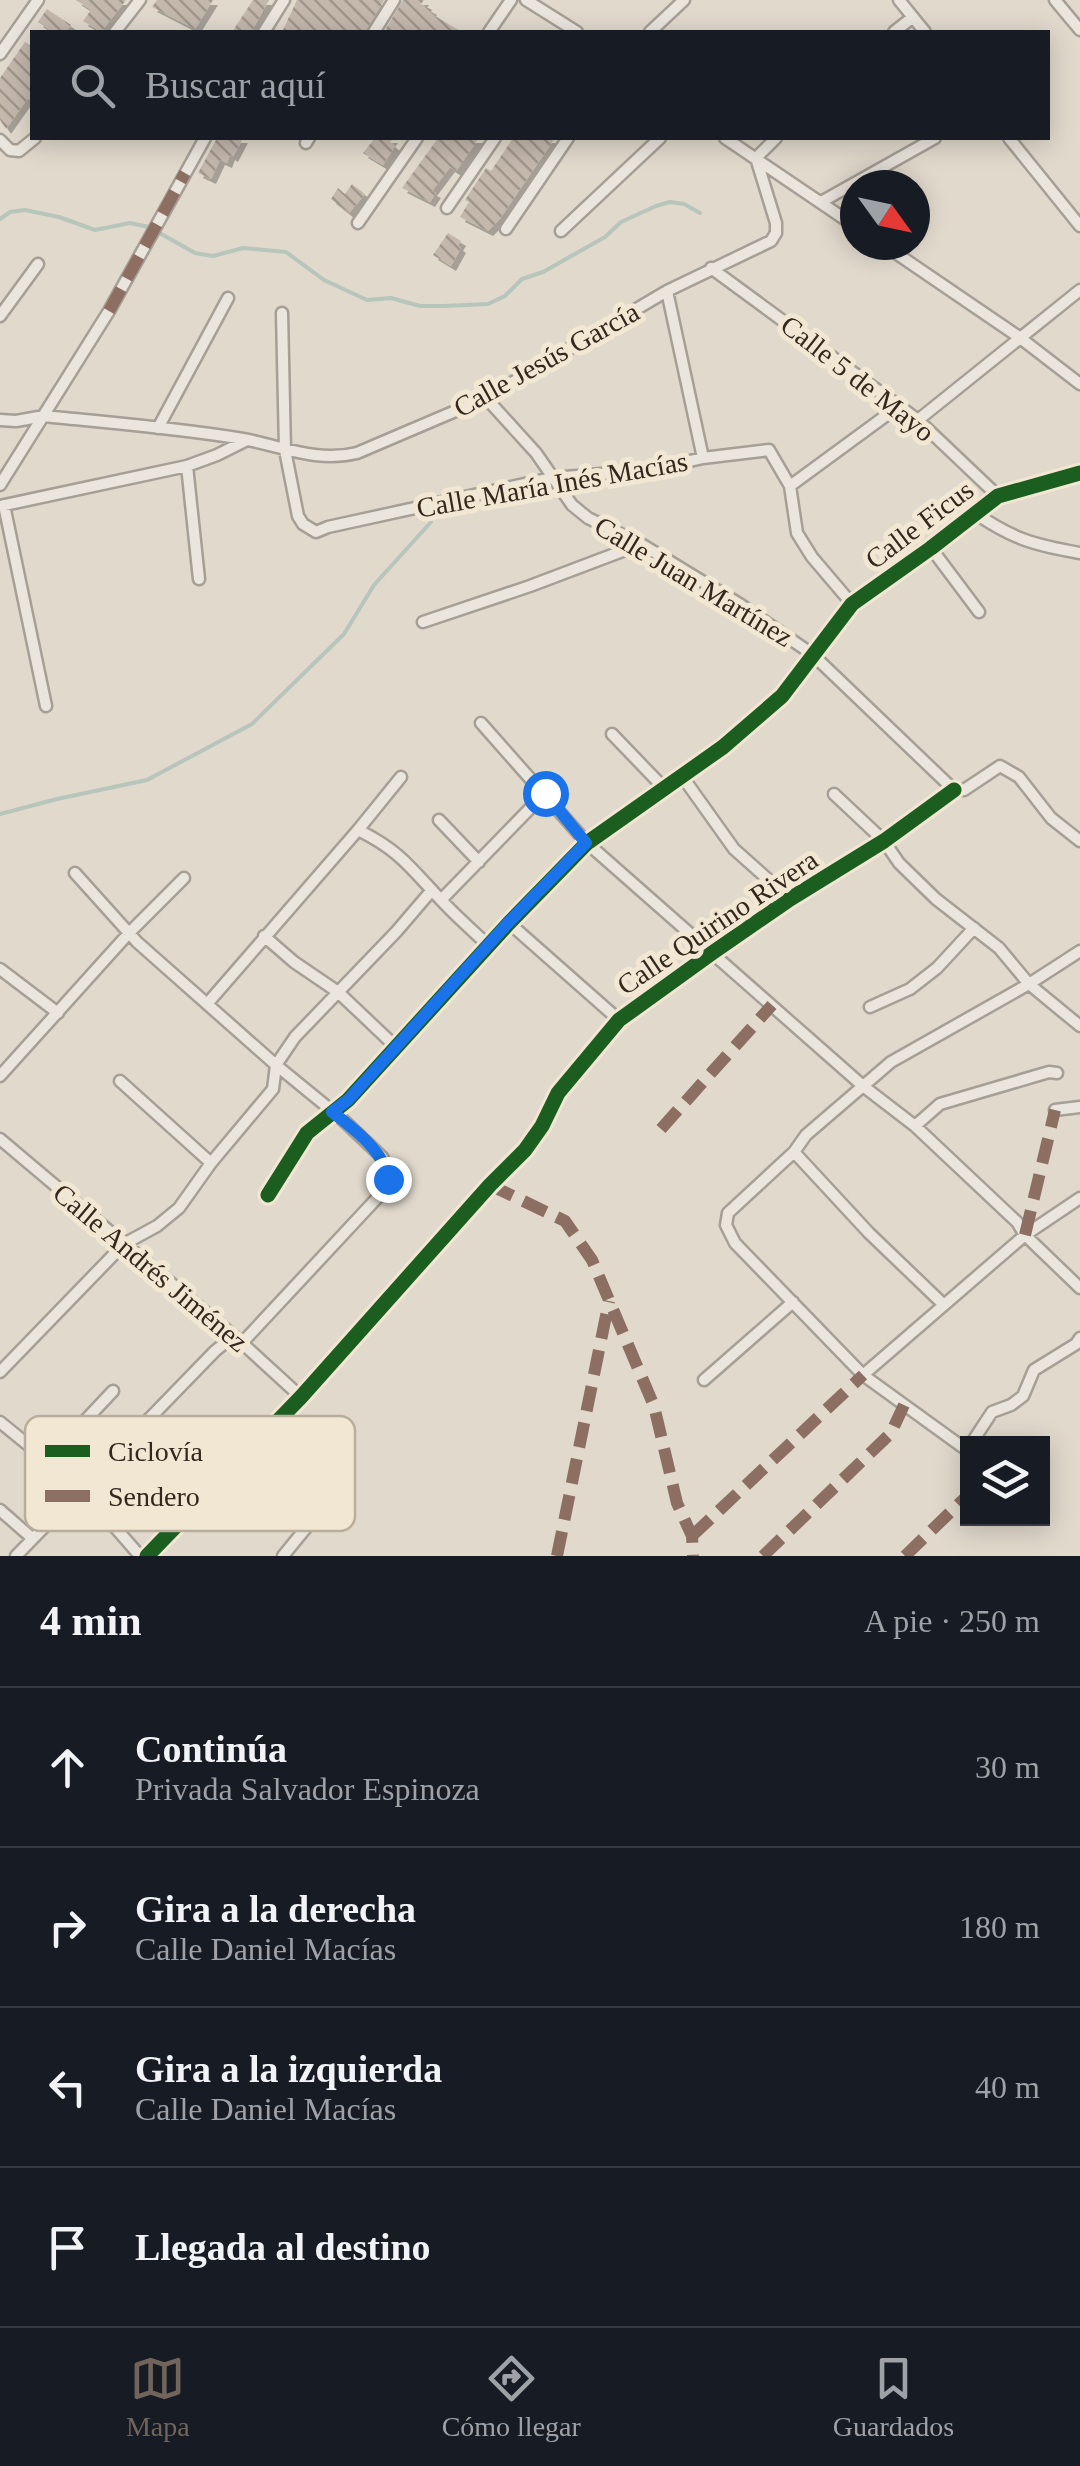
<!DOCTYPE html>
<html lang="es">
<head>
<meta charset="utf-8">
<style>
  :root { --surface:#171b24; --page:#20242c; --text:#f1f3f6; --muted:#9ea1a6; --line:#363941; --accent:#71655b }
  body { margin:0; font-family:Georgia,serif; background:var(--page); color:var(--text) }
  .controls { position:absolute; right:30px; bottom:30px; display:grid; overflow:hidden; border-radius:0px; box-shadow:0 5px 25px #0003 }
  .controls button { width:90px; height:90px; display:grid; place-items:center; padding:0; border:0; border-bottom:2px solid var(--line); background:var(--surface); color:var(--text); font:50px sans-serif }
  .compass { position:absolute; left:840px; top:170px; width:90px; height:90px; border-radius:50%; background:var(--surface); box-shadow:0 5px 25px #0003; rotate:123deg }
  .stop { position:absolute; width:30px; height:30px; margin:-22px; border:8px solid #1a73e8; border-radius:50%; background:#fff }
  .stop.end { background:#1a73e8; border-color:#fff; box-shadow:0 2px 10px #0008 }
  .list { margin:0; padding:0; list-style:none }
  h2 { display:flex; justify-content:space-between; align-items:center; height:130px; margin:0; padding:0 40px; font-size:42px }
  h2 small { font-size:32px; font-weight:400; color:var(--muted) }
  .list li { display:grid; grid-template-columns:65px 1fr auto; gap:30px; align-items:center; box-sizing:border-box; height:160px; padding:0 40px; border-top:2px solid var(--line) }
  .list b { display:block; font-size:38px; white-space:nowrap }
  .list p { margin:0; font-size:32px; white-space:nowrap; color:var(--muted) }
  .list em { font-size:32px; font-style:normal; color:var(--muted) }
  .icon { flex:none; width:55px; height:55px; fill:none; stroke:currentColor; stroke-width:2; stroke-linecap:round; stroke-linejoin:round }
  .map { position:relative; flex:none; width:1080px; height:1556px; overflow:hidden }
  .search { position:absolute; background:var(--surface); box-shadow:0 5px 25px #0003; left:30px; right:30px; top:30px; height:110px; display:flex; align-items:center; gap:25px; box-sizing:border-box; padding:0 35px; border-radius:0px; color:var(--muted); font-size:38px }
  .sheet { height:770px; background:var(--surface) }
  nav { display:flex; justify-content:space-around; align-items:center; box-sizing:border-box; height:140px; border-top:2px solid var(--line); background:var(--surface); font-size:28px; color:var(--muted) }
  nav a { display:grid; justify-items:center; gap:5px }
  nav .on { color:var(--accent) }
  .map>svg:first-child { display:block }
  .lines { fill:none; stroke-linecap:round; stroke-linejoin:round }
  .stream { stroke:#b7c5bb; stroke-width:4 }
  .building { fill:url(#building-back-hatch); filter:url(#shadow) }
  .street-casing { stroke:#a69f95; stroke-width:15 }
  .street { stroke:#eae5dd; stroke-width:10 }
  .quiet { stroke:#8d6e63; stroke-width:12; stroke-dasharray:25 12; stroke-linecap:butt }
  .cycleway-casing { stroke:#f2e7d2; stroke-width:21 }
  .cycleway { stroke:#1b5e20; stroke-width:15 }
  .route { stroke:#1a73e8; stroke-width:12 }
  .labels { text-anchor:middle; stroke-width:10; stroke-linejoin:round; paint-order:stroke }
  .street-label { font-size:28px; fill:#34271e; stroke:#f2e7d2 }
  .key { fill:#f2e7d2; stroke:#b9ad9c; stroke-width:2.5 }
  .key-label { font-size:28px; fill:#34271e }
</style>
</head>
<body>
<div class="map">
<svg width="1080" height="1556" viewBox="0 0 1080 1556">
  <defs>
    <pattern id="building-back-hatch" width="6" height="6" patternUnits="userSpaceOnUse" patternTransform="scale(2.5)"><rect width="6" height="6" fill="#c4b8ad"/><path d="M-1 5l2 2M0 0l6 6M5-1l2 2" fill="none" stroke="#a0968c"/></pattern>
    <filter id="shadow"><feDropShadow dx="5" dy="5" stdDeviation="0" flood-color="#0004"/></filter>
  </defs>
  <rect width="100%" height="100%" fill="#e1d9cc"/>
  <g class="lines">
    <path class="stream" d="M0 219 10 212 25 210 59 217 95 230 130 223 149 227 195 253 213 256 243 248 286 252 324 280 367 300 391 298 420 306H443L488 304 505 296 522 279 543 272 605 237 621 222 656 206 670 202 684 204 700 213
      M0 814 57 799 147 780 252 724 344 634 374 585 431 522"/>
  </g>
  <path class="building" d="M76 0H126L101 32 83 21 91 10Z
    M157 0H213L195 29 152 7Z
    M253 0H269L251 32H232Z
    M297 0H384L365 32H282Z
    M403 0H424L421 4 432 10 430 13 462 32H384Z
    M47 9 71 25 66 32H53L38 22Z
    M25 42 32 47V102L28 98 6 129 0 120V78Z
    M217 138H243L233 157 230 155 227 163 220 160 211 179 198 173Z
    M375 138H393L390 142 395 146 383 165 363 153Z
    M438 138H479L456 171 450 167 432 191 436 193 430 202 402 188Z
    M513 138H555L499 220 488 231 460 217 469 202 465 200 486 168 491 171Z
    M352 184 365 194 349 213 331 199 338 188 345 194Z
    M448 233 461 241 458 246 461 248 451 266 433 255Z"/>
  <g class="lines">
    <defs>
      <path id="street" d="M526 0 577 32
        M899 0 925 32
        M1055 0 1080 30
        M115 32 140 0
        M264 32 284 0
        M374 32 394 0
        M489 32 511 0
        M650 32 684 0
        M894 32 913 17
        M0 54 38 0
        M725 138 855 226
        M1009 138 1080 226
        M0 140 10 150 19 151 35 138
        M306 143 309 138
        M821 202 935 138
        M447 208 495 138
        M358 223 417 138
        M506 229 568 138
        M561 231 660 138
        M884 245 1019 337 1080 384
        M711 268 918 420 998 496
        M667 291 703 458
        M282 313 285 450 298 516 303 524 316 532 328 527 552 478 651 470 703 458 769 450 790 486 797 533 812 557 852 604
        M0 316 38 264
        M486 398 536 453 572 505 588 518 641 544 741 605 812 654 954 790H964L1000 766 1019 777 1051 818 1080 841
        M0 420 16 421 44 416C111 423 177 428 243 439 282 446 316 463 357 453L486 398 667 291 771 241 776 233V223L756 158 776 138
        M918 420 1080 290
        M158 428 228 298
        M187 466 199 579
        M0 485 109 311 205 138
        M790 486 899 406
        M4 505 46 706
        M0 506 187 466 217 455 247 440
        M975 513C1013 539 1034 545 1080 553
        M931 548 979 612
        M423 622 530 586 641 544
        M481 723 587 843 863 1086 915 1126 1017 1222 1025 1235 1080 1288
        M612 734 664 788
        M682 776 734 849 790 899
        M834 794 884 841 899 863 936 899 999 948 1029 984 1080 1026
        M439 820 479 862
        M358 830C401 851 411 869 443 902 457 917 473 931 489 946
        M441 900 545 793
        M509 923 619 1020
        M264 936 294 962 338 992 396 1047
        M0 969 58 1013
        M207 1004 358 830 401 777
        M870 1007 910 989 937 968 974 928
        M0 1076 129 933 184 878
        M120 1081 211 1163
        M1055 1110 1080 1107
        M915 1126 940 1104 1049 1072 1057 1073
        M0 1139 242 1343 301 1397
        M794 1152 869 1233 944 1305
        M268 1195 307 1133 348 1100 509 923 587 843 723 747 782 696 852 604 931 548 998 496 1080 473
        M0 1372 124 1244 157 1226 179 1208 211 1163 273 1089 276 1065 295 1037 396 932 432 890
        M863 1375 1025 1235 1080 1198
        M704 1380 793 1302
        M0 1422 81 1488 140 1556
        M971 1444 992 1412 1011 1405 1023 1396 1034 1370 1076 1344 1080 1338
        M968 1451 863 1375 735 1243 726 1225 728 1213 794 1152 806 1135 891 1062 1029 984 1080 951
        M48 1460 113 1391
        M0 1510 32 1538
        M16 1556 215 1351 226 1342 242 1343 378 1197 388 1179V1169L382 1157 342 1119 276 1065 137 942 75 873
        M147 1556 301 1397 490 1185 525 1150 542 1126 558 1093 619 1020 712 953 790 899 884 841 954 790
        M283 1556 310 1523"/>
    </defs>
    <use href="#street" class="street-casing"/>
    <use href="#street" class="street"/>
    <path class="quiet" d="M109 311 185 173
      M661 1129 772 1005
      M490 1185 565 1221 592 1260 654 1406 677 1503 692 1536 693 1556
      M1025 1235 1055 1110
      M692 1536 863 1375
      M557 1556 609 1301
      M763 1556 891 1433 904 1405
      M905 1556 968 1495"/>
    <defs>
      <path id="cycleway" d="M268 1195 307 1133 348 1100 509 923 587 843 723 747 782 696 852 604 931 548 998 496 1080 473
        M147 1556 301 1397 490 1185 525 1150 542 1126 558 1093 619 1020 712 953 790 899 884 841 954 790"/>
    </defs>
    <use href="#cycleway" class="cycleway-casing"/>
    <use href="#cycleway" class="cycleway"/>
  </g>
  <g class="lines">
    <path class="route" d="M388 1179C386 1153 352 1127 332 1112L348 1100 508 923 586 843 545 793"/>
  </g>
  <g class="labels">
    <g class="street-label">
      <text transform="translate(546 359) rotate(-29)" y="10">Calle Jesús García</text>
      <text transform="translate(858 378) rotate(38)" y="10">Calle 5 de Mayo</text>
      <text transform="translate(552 484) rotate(-10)" y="10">Calle María Inés Macías</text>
      <text transform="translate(919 524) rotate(-37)" y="10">Calle Ficus</text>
      <text transform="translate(694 581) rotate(31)" y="10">Calle Juan Martínez</text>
      <text transform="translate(717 922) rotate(-34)" y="10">Calle Quirino Rivera</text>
      <text transform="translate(151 1267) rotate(40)" y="10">Calle Andrés Jiménez</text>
    </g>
  </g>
  <rect x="25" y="1416" width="330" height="115" rx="15" class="key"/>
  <rect x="45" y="1445" width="45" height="12" fill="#1b5e20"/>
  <rect x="45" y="1490" width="45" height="12" fill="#8d6e63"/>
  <g class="key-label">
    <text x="108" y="1461">Ciclovía</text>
    <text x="108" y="1506">Sendero</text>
  </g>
</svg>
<div class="controls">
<button><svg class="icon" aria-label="layers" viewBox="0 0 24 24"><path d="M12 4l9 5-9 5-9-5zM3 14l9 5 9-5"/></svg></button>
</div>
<svg class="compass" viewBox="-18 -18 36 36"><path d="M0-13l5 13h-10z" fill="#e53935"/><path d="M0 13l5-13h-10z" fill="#9ea1a6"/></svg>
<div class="stop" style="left:545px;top:793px"></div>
<div class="stop end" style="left:388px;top:1179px"></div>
<div class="search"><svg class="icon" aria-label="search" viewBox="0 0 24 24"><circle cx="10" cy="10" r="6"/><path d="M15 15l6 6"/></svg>Buscar aquí</div>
</div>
<section class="sheet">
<h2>4 min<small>A pie · 250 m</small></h2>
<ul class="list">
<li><svg class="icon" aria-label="ahead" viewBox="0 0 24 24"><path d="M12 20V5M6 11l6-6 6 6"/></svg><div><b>Continúa</b><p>Privada Salvador Espinoza</p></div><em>30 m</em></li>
<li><svg class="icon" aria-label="right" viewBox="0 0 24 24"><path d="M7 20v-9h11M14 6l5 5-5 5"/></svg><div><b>Gira a la derecha</b><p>Calle Daniel Macías</p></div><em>180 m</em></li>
<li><svg class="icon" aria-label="left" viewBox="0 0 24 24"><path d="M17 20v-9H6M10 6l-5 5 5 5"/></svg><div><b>Gira a la izquierda</b><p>Calle Daniel Macías</p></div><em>40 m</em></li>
<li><svg class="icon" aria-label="arrive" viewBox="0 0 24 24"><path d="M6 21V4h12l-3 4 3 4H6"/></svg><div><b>Llegada al destino</b></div></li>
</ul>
</section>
<nav>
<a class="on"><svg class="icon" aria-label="map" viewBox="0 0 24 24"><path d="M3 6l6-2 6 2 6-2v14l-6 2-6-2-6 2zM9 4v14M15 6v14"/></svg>Mapa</a>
<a><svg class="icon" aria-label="directions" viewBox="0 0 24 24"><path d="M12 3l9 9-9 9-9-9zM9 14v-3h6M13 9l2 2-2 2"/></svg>Cómo llegar</a>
<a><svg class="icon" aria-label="saved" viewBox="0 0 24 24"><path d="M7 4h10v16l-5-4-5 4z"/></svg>Guardados</a>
</nav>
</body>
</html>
